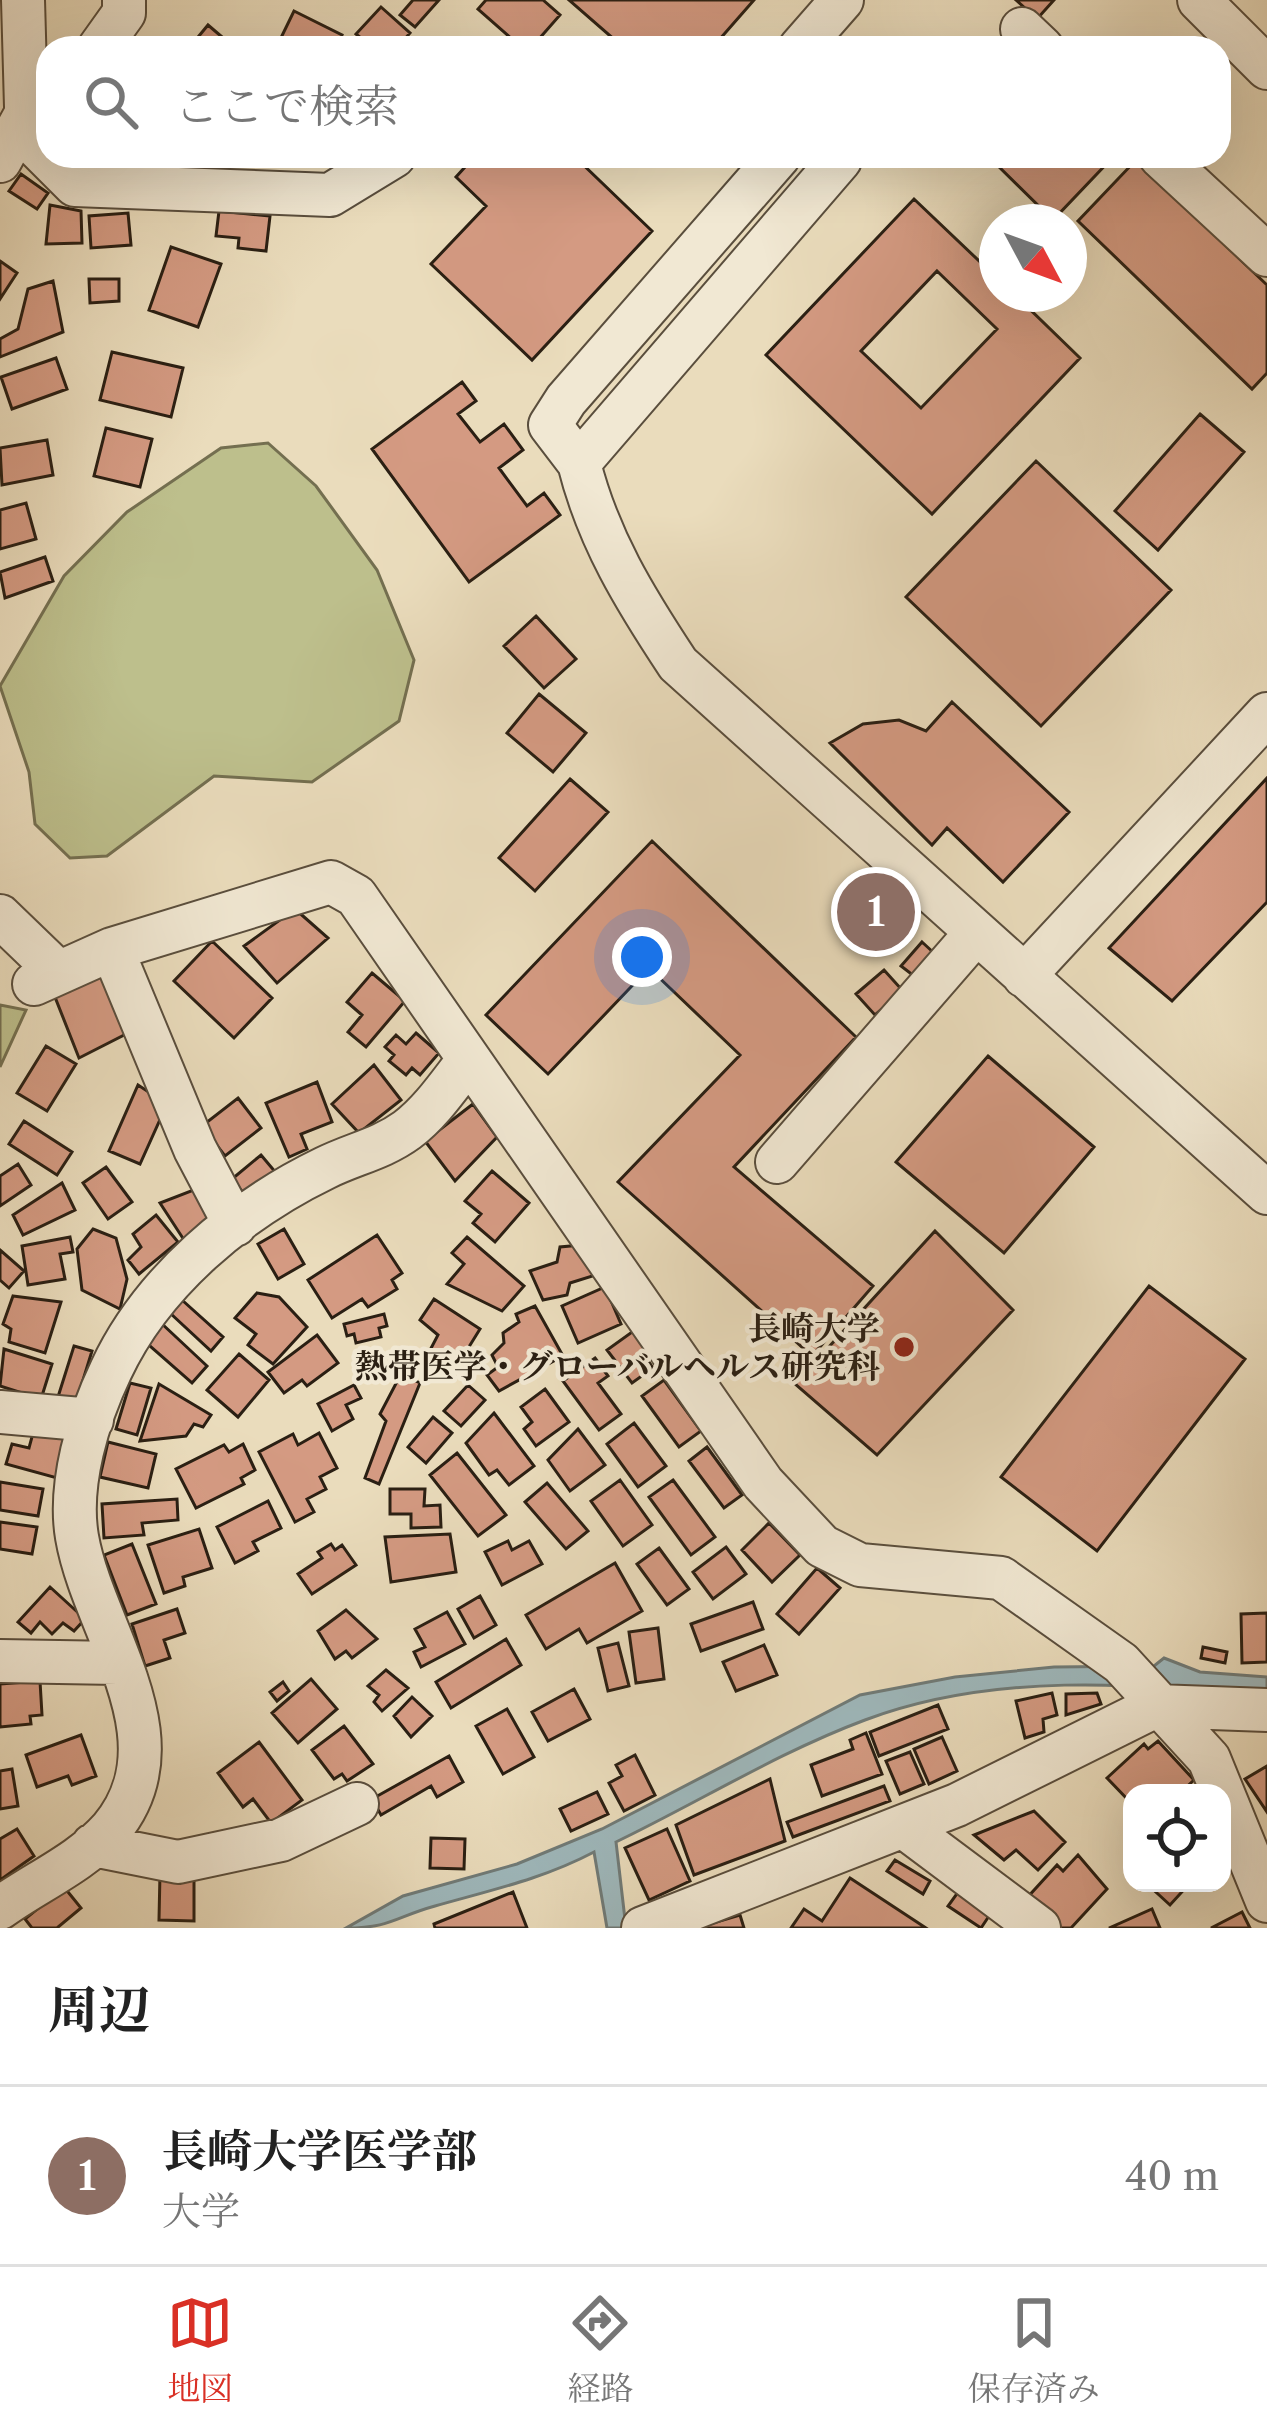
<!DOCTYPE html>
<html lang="ja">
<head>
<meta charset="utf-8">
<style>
  :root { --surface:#fff; --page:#f6f6f6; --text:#222; --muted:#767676; --line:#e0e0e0; --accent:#d93025 }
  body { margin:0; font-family:"Libre Caslon Text","Noto Serif JP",serif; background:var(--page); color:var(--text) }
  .controls { position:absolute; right:36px; bottom:36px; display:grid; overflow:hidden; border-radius:24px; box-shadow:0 12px 48px #0002 }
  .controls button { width:108px; height:108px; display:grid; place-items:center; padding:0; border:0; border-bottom:3px solid var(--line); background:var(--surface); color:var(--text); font:60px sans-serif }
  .compass { position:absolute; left:979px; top:204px; width:108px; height:108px; border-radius:50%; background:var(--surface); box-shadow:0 12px 48px #0002; rotate:131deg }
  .you { position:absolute; left:642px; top:957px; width:42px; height:42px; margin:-30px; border:9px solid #fff; border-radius:50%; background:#1a73e8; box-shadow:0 0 0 18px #1a73e833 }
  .badge { display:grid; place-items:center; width:78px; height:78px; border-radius:50%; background:var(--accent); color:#fff; font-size:39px; font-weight:700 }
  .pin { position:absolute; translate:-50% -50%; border:6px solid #fff; box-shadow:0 3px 12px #0006 }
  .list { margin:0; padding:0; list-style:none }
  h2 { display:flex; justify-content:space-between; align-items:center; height:156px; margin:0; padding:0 48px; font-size:51px }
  h2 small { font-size:39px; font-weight:400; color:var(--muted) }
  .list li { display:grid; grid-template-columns:78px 1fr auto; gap:36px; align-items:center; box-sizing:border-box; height:180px; padding:0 48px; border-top:3px solid var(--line) }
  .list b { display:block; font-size:45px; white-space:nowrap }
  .list p { margin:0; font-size:39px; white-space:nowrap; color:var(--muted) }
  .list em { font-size:39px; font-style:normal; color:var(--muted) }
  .icon { flex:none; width:66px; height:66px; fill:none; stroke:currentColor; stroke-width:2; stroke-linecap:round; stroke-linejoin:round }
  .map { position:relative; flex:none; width:1267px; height:1928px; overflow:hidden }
  .search { position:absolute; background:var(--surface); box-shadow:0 12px 48px #0002; left:36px; right:36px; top:36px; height:132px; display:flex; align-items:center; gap:30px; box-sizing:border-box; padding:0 42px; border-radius:36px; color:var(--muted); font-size:45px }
  .sheet { height:336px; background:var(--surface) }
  nav { display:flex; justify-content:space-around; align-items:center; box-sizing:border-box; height:168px; border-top:3px solid var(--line); background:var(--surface); font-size:33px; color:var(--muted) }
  nav a { display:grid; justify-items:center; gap:6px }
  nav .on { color:var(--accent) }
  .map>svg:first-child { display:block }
  .green { fill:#bdbf8c; stroke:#746f50; stroke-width:3 }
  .water { fill:#9eb8bc; stroke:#707b78; stroke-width:3 }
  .building { fill:#d49a82; stroke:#2a1f13; stroke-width:3; fill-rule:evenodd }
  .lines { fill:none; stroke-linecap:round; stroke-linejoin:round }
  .minor-casing { stroke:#5a4e3d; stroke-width:46 }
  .minor { stroke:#f1e8d3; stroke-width:42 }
  .poi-dot { fill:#8f2418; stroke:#f1e8d3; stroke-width:4.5 }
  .labels { text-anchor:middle; stroke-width:9; stroke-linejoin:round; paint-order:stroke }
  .poi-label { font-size:33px; font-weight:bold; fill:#2a1f13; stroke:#f1e8d3; text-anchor:end }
</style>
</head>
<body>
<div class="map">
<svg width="1267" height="1928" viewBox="0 0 1267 1928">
  <rect width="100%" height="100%" fill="#eadcbc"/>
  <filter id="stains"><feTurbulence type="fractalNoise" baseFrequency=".00167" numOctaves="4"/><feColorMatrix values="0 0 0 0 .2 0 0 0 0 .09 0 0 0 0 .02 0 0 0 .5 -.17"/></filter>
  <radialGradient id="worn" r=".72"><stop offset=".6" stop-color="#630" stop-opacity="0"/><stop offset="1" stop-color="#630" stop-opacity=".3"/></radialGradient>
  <path class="green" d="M268 443 316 486 377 570 414 660 399 721 312 782 214 776 107 856 70 858 35 824 29 772 0 686 64 576 127 512 221 448Z
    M0 1005 26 1010 0 1067Z"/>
  <path class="water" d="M1164 1658 1200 1672 1267 1677V1699C1138 1681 990 1673 865 1720 779 1752 699 1802 616 1842L626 1928H607L594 1852C543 1879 491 1890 435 1906 395 1917 391 1928 346 1928L403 1896 517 1864 602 1829 860 1695 955 1677 1054 1667 1154 1666Z"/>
  <path class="building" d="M413 0H439L415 27 400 15Z
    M486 0H543L560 15 531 48H522L478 9Z
    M569 0H754L712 48H624Z
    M1016 0H1054L1037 19Z
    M381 7 410 33 397 48H373L356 34Z
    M294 11 342 35 336 48H276Z
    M208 25 235 48H189Z
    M78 156H116L118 158 110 168H84L75 161Z
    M475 156H574L652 231 532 360 431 264 486 206 456 177Z
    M988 156H1114L1053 220Z
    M1136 160 1267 285V373L1252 389 1078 221Z
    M21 174 48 193 37 209 9 191Z
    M914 199 997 278V294H1014L1080 358 932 514 766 355ZM937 271 997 329 921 408 861 351Z
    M50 205 81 211 82 243 46 244Z
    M219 211 270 216 266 251 238 248 239 238 216 236Z
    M128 213 131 245 91 248 89 216Z
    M171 247 221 264 198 327 149 310Z
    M0 261 17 273 0 299Z
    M89 279H119V301L90 303Z
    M53 281 63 332 0 357V339L18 329 28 289Z
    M112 352 183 368 171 417 100 400Z
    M56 358 67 389 12 409 1 377Z
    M462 382 476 401 458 414 480 442 504 424 523 450 499 468 527 506 544 493 560 515 469 582 372 449Z
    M1200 414 1244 452 1158 550 1115 511Z
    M106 428 152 439 140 487 94 476Z
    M47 440 53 475 2 485 0 448Z
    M1036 461 1171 590 1041 726 906 597Z
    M26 503 36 539 0 549V510Z
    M45 557 53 581 5 598 0 572Z
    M536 616 576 659 544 688 504 646Z
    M539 694 586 733 553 772 507 733Z
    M952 702 1069 812 1003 882 947 828 932 845 830 743 863 724 899 720 926 731Z
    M1267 778V902L1172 1001 1109 948Z
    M570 779 608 812 535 891 499 858Z
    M652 841 856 1037 734 1167 873 1286 812 1356 618 1182 740 1055 649 968 548 1074 486 1015Z
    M295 909 328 938 277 983 244 946Z
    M212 941 272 998 234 1038 174 981Z
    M922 942 934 953 914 976 901 966Z
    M884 970 903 991 875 1015 856 994Z
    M103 973 126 1034 79 1058 53 992Z
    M372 973 405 1001 366 1047 348 1032 362 1015 347 1002Z
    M416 1033 439 1053 420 1075 412 1068 406 1075 389 1061 394 1055 385 1047 396 1035 406 1044Z
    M46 1046 76 1064 47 1111 17 1093Z
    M988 1056 1094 1147 1004 1253 896 1162Z
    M374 1065 401 1100 359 1133 332 1104Z
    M317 1082 332 1122 301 1134 307 1149 289 1157 266 1103Z
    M138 1085 167 1104 140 1164 109 1151Z
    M238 1098 261 1128 225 1156 202 1126Z
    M473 1104 497 1137 455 1181 425 1141Z
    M24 1121 72 1152 57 1175 9 1144Z
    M261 1155 277 1174 248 1199 232 1179Z
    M18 1164 31 1185 0 1206V1176Z
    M106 1167 132 1202 108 1219 83 1183Z
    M492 1171 529 1203 495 1242 473 1223 481 1214 465 1201Z
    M62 1183 75 1210 23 1235 13 1215Z
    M196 1189 217 1222 186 1243 160 1203Z
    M156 1215 178 1242 139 1274 128 1260 141 1247 133 1234Z
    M93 1229 116 1238 127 1279 120 1309 82 1290 77 1249Z
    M284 1229 304 1264 278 1279 258 1244Z
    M935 1231 1013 1310 877 1455 795 1384Z
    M377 1235 402 1273 392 1280 397 1289 368 1307 362 1299 332 1318 308 1280Z
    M70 1237 73 1252 60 1254 65 1279 28 1285 22 1246Z
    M467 1237 524 1286 502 1311 447 1284 464 1264 452 1253Z
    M581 1245 599 1274 570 1283 567 1295 543 1300 530 1271 557 1262 560 1247Z
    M0 1250 24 1271 9 1288 0 1280Z
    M1149 1286 1245 1359 1097 1551 1001 1477Z
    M605 1287 621 1324 578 1343 562 1306Z
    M257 1293 279 1297 307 1327 273 1364 248 1345 256 1334 235 1318Z
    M13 1296 61 1302 45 1353 9 1342 11 1329 3 1324Z
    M434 1299 480 1329 454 1371 427 1356 438 1335 420 1320Z
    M182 1300 223 1337 211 1351 170 1313Z
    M535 1306 563 1356 499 1391 487 1375 498 1367 492 1355 504 1343 503 1333 519 1322 516 1314Z
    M384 1314 387 1326 379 1328 381 1337 356 1343 354 1334 347 1336 344 1324Z
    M160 1322 207 1366 192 1383 143 1340Z
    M639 1327 654 1347 644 1355 653 1368 632 1383 607 1350Z
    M317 1335 338 1363 307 1386 302 1380 284 1393 268 1372Z
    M74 1346 92 1351 75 1406 57 1400Z
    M4 1349 52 1364 41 1399 0 1386Z
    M239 1354 269 1380 238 1417 207 1390Z
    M595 1358 608 1376 598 1383 621 1414 599 1430 563 1381Z
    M401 1374 420 1383 379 1484 365 1478 386 1421 380 1414Z
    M664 1380 701 1431 679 1447 642 1396Z
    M130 1383 151 1388 137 1435 116 1429Z
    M159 1384 211 1415 203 1427 194 1424 186 1436 140 1441Z
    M354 1385 361 1398 346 1405 353 1419 332 1431 318 1404Z
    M468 1385 485 1400 461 1426 444 1411Z
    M545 1389 569 1422 536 1446 524 1429 532 1422 521 1407Z
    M494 1413 534 1466 509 1485 497 1470 489 1475 466 1443Z
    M433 1417 452 1433 426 1463 408 1447Z
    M36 1422 70 1432 57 1478 6 1464 12 1444 29 1448Z
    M634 1423 666 1466 638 1487 607 1444Z
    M578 1429 605 1465 570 1491 548 1460Z
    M319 1433 337 1468 320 1477 326 1489 307 1499 314 1512 295 1522 259 1452 293 1434 298 1445Z
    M108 1442 156 1454 148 1488 100 1477Z
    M243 1444 255 1470 241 1478 244 1484 196 1508 176 1469 224 1445 229 1452Z
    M707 1447 742 1495 724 1508 689 1461Z
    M457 1453 506 1515 478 1536 430 1475Z
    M620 1480 652 1525 623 1546 591 1501Z
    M673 1480 715 1537 691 1555 649 1497Z
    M0 1482 43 1489 38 1516 0 1510Z
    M547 1483 588 1531 566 1549 525 1502Z
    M390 1489H425L424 1506 440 1505 441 1527 411 1528V1514H390Z
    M177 1499 178 1520 142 1523 144 1535 104 1538 102 1504Z
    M268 1501 281 1528 253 1542 258 1551 235 1563 217 1527Z
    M0 1522 37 1527 32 1554 0 1549Z
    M769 1523 800 1555 772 1582 742 1550Z
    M199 1529 212 1568 183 1577 185 1586 164 1593 148 1545Z
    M450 1534 456 1572 391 1582 385 1537Z
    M508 1541 512 1550 529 1541 542 1564 502 1585 485 1552Z
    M132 1544 156 1604 127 1615 104 1555Z
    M331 1544 335 1550 342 1545 356 1565 312 1594 298 1574 322 1558 318 1552Z
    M726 1547 746 1574 713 1599 693 1572Z
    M659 1548 689 1589 667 1605 637 1564Z
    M615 1563 642 1611 587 1643 579 1629 546 1649 526 1615Z
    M817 1568 840 1588 799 1634 777 1614Z
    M50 1587 85 1619 74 1631 63 1623 52 1634 40 1622 31 1633 18 1622Z
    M480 1596 496 1625 474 1638 458 1609Z
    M753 1602 763 1629 701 1651 691 1624Z
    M177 1609 185 1633 164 1640 170 1658 145 1666 132 1624Z
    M346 1610 377 1639 352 1658 346 1651 335 1659 318 1631Z
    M447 1612 465 1644 421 1667 414 1652 425 1647 415 1629Z
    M1267 1613V1662L1242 1663 1241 1614Z
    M658 1628 664 1679 636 1683 629 1632Z
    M506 1639 521 1665 451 1708 436 1682Z
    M618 1643 629 1686 608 1691 598 1648Z
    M764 1645 777 1675 736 1691 723 1662Z
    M1203 1647 1227 1652 1225 1663 1201 1658Z
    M386 1670 408 1688 382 1711 374 1702 379 1695 368 1686Z
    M311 1679 337 1709 298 1743 272 1713Z
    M40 1681 42 1715 30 1716 31 1724 0 1727V1684Z
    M283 1682 289 1691 277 1701 270 1692Z
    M574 1689 590 1719 548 1741 532 1712Z
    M1052 1693 1057 1715 1043 1719 1044 1732 1025 1738 1016 1701Z
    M1097 1693 1101 1704 1066 1715V1694Z
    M412 1697 432 1716 411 1737 394 1716Z
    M938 1705 948 1729 879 1756 870 1732Z
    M507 1709 534 1757 503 1774 476 1726Z
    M344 1726 373 1764 347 1781 342 1774 334 1779 312 1750Z
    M866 1733 882 1774 822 1796 811 1765 853 1749 850 1740Z
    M81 1735 96 1776 72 1785 68 1776 37 1787 26 1755Z
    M942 1737 957 1771 929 1784 914 1749Z
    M1158 1741 1194 1780 1180 1793H1132V1804L1107 1778 1144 1744 1148 1749Z
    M259 1742 302 1800 271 1823 253 1799 243 1807 218 1773Z
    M910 1752 924 1784 900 1794 886 1761Z
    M635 1755 655 1795 624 1811 609 1783 622 1776 616 1765Z
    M449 1756 463 1782 437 1797 431 1786 381 1815 372 1799Z
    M1267 1766V1812L1245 1779Z
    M12 1769 18 1806 0 1809V1771Z
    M770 1779 785 1841 694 1875 676 1825Z
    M884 1786 890 1801 793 1837 787 1822Z
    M597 1792 608 1814 571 1831 560 1809Z
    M1034 1811 1065 1842 1038 1870 1016 1850 1004 1860 974 1835Z
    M17 1829 34 1856 0 1880V1839Z
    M667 1829 690 1881 649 1900 625 1848Z
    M431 1838 465 1839 464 1869 430 1868Z
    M1078 1855 1107 1889 1071 1928H1058L1026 1899 1057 1865 1063 1871Z
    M895 1860 930 1881 923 1894 887 1871Z
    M160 1873H194V1921L159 1920Z
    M850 1878 926 1928H791L804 1909 822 1921Z
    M1146 1883H1190L1170 1905Z
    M64 1887 81 1908 57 1928H32L25 1919Z
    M961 1888 993 1910 981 1928 948 1906Z
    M513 1892 527 1928H435L434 1924Z
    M1152 1909 1160 1928H1109Z
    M1242 1912 1250 1928H1211Z
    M740 1915 744 1928H707L706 1925Z"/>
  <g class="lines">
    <defs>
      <path id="minor" d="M23 0 26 107 34 144 75 185 330 195 394 156
        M1199 0 1267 68
        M1022 29 1042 48
        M99 48 124 13V0
        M800 48 842 0
        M835 156 840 160 579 463C598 539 635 599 678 664L1267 1193
        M1160 156 1267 255
        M0 161 34 99
        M579 463 550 425 566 400 779 156
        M0 916 57 971
        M112 949 195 1149 235 1225
        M1024 976 1267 714
        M34 984 112 949 331 882 356 896 763 1483 822 1546 860 1565 1001 1578 1121 1663 1209 1759 1267 1901
        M777 1162 976 933
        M0 1412 92 1420
        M0 1661 117 1663
        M904 1827 1039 1928
        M93 1845 178 1862 281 1840 357 1804
        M0 1908C36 1882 81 1863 111 1829 186 1739 93 1631 77 1537 68 1484 88 1418 111 1370 152 1282 238 1210 325 1168 353 1154 381 1149 407 1130 431 1112 449 1085 467 1062
        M643 1928 957 1805 1156 1706 1267 1710"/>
    </defs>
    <use href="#minor" class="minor-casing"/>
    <use href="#minor" class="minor"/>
  </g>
  <circle class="poi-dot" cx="904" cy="1347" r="12"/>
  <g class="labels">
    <g class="poi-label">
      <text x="880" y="1340">長崎大学<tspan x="880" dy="38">熱帯医学・グローバルヘルス研究科</tspan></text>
    </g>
  </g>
  <rect width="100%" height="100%" filter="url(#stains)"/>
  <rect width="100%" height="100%" fill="url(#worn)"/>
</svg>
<div class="controls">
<button><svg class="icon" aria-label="locate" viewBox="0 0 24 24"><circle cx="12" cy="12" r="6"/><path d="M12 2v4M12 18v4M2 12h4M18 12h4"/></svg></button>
</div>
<svg class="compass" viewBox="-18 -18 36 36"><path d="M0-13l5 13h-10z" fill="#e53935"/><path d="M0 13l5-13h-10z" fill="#767676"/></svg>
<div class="you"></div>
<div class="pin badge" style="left:876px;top:912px;background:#8d6e63">1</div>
<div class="search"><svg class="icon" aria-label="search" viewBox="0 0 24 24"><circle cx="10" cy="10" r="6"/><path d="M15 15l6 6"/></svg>ここで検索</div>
</div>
<section class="sheet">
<h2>周辺<small></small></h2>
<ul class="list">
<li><span class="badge" style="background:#8d6e63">1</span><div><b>長崎大学医学部</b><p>大学</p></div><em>40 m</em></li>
</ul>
</section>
<nav>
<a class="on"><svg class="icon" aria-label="map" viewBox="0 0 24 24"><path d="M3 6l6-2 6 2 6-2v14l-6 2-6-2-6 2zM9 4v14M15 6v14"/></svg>地図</a>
<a><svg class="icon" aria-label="directions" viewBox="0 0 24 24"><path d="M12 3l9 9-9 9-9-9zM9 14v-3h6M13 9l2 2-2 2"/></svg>経路</a>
<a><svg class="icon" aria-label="saved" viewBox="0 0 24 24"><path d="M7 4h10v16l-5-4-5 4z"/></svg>保存済み</a>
</nav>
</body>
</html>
